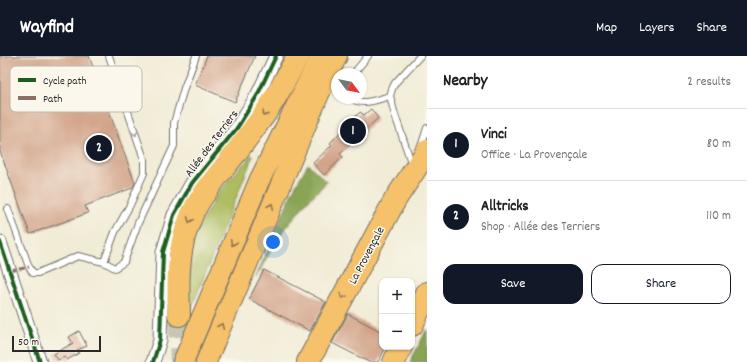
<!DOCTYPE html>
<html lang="en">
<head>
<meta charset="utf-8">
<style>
  :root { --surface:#fff; --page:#f6f6f6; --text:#222; --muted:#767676; --line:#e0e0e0; --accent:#111827 }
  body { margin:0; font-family:Dekko,sans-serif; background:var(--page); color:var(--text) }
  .controls { position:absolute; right:12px; bottom:12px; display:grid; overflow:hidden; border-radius:8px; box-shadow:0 1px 3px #0004 }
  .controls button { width:36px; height:36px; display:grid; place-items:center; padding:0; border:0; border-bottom:1px solid var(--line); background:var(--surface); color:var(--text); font:20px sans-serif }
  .compass { position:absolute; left:331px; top:12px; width:36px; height:36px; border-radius:50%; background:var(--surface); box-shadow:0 1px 3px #0004; rotate:122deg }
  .scale { position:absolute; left:12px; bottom:10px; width:89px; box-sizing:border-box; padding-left:4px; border:2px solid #2b2b2b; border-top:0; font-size:11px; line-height:14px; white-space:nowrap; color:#2b2b2b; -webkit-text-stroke:3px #fbf7ec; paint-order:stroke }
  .you { position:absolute; left:273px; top:186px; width:14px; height:14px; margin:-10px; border:3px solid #fff; border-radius:50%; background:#1a73e8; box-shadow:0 0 0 6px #1a73e833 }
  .badge { display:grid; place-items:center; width:26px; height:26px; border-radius:50%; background:var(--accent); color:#fff; font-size:13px; font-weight:700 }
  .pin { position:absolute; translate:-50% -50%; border:2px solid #fff; box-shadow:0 1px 4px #0006 }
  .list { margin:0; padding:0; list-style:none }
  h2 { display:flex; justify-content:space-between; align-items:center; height:52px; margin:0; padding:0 16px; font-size:17px }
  h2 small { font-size:13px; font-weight:400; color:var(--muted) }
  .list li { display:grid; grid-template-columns:26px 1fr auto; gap:12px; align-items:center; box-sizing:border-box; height:72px; padding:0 16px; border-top:1px solid var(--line) }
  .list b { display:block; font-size:15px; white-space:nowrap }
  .list p { margin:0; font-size:13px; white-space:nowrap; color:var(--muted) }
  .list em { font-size:13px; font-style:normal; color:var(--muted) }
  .actions { display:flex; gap:8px; padding:12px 16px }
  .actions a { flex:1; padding:9px 0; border:1px solid var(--accent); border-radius:12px; text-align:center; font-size:14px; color:var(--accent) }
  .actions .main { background:var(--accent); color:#fff }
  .map { position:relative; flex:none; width:427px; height:306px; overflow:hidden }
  header { display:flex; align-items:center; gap:24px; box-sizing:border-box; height:56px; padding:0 20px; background:var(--accent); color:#fff }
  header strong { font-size:19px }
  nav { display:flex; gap:22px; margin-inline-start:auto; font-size:14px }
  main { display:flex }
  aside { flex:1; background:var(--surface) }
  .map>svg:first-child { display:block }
  .green { fill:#acbc5e; stroke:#6c7444 }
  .forest { fill:#89a455; stroke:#5a6840 }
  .building { fill:#d1a287 }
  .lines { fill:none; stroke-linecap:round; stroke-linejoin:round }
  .highway-tunnel { stroke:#c9c5b4; stroke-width:22; stroke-dasharray:22 11; stroke-linecap:butt }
  .lane-casing { stroke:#706f67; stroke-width:8 }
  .street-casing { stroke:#706f67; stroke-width:15 }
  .primary-casing { stroke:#706f67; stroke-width:22 }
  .highway-casing { stroke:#706f67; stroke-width:24 }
  .lane { stroke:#fff; stroke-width:6 }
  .street { stroke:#fff; stroke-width:13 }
  .primary { stroke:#f5c16b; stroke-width:20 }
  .highway { stroke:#f5c16b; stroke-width:22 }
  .quiet { stroke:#8d6e63; stroke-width:3; stroke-dasharray:6 3; stroke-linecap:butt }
  .cycleway-casing { stroke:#fbf7ec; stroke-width:6 }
  .cycleway { stroke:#1b5e20; stroke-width:4 }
  .oneway { stroke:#90764b }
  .oneway2 { stroke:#a0a0a0 }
  .labels { text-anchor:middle; stroke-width:3; stroke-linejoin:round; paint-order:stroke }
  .street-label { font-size:12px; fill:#2b2b2b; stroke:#fbf7ec }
  .key { fill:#fbf7ec; stroke:#bdbab2; stroke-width:1 }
  .key-label { font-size:11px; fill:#2b2b2b }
</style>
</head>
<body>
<header>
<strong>Wayfind</strong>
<nav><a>Map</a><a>Layers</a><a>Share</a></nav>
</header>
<main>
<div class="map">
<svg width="427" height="306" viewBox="0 0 427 306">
  <rect width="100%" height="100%" fill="#fbf7ec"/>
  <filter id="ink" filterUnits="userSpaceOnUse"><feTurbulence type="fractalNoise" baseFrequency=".025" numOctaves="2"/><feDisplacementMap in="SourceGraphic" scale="8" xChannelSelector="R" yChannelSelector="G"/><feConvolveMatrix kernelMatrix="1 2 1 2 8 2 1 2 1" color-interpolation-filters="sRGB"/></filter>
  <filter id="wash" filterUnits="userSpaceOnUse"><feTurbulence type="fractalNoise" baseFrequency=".012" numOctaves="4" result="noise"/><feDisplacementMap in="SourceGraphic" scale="16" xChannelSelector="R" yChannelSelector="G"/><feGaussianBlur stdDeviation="0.9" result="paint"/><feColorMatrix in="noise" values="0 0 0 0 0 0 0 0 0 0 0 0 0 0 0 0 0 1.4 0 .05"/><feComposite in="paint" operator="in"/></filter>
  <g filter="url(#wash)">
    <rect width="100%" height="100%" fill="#f1ecd6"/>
    <path class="green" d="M251 99 253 100 189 258 190 190 201 166 219 136Z"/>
    <path class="forest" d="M308 108 327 126 304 149 278 182 256 221 292 136Z
      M427 273V306H410Z"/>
    <g id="blocks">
      <path class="building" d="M0 0H89L135 127 132 132 85 150 88 157 30 178 0 95Z
        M207 0H255L235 46 195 29Z
        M371 53 378 62 340 98 343 101 324 119 313 107 332 89 330 87 360 56 364 59Z
        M264 214 326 246 310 275 249 243Z
        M348 258 382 276V291H386L378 306H369L332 287Z
        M79 275 87 290 77 294 79 297 67 304 65 301 58 304 54 298 73 287 69 281Z"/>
    </g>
  </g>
  <g filter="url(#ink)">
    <use href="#blocks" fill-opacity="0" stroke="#706f67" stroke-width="1"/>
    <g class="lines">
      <path class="highway-tunnel" d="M179 259 181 306"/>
      <defs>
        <path id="lane" d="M353 18 368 0
          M350 42C362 50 377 44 390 40
          M421 91 427 72
          M412 109 395 59 390 40 392 33 395 27 420 0
          M8 153 29 211 33 217H38L78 200 104 206 115 212 124 206 138 167 174 90V67L184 32 196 0
          M104 206 115 176 130 149 144 117V103L109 0"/>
        <path id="street" d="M0 186 40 306
          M153 306 160 284 163 196 174 159 192 127 237 72 257 40 276 0"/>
        <path id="primary" d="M183 306 259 125 321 0
          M206 306 319 38 337 0"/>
        <path id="highway" d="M179 259C178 228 177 195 189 166 195 148 207 134 218 119 233 101 247 82 261 63 276 44 286 21 298 0
          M412 269 427 237
          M308 306 395 144 427 95
          M394 306 401 291"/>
      </defs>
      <use href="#lane" class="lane-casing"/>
      <use href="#street" class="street-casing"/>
      <use href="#primary" class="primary-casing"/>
      <use href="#highway" class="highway-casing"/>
      <use href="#lane" class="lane"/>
      <use href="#street" class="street"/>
      <use href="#primary" class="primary"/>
      <use href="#highway" class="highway"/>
      <path class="quiet" d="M10 215 29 211"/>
      <defs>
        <path id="cycleway" d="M0 186 40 306
          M153 306 160 284 163 196 174 159 192 127 237 72 257 40 276 0"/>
      </defs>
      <use href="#cycleway" class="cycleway-casing"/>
      <use href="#cycleway" class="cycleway"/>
    </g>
    <defs><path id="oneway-chevron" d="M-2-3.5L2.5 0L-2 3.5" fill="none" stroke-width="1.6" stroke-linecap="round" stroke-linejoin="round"/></defs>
    <g class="oneway">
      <use href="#oneway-chevron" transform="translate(265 58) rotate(123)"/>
      <use href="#oneway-chevron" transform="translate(271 150) rotate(-67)"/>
      <use href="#oneway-chevron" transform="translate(190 164) rotate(113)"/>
      <use href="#oneway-chevron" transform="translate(233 187) rotate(113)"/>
      <use href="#oneway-chevron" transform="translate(343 240) rotate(118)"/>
      <use href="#oneway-chevron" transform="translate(221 270) rotate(-67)"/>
    </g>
    <use class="oneway2" href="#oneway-chevron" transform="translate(135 77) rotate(72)"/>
  </g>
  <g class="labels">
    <g class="street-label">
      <text transform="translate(211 87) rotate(-53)" y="4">Allée des Terriers</text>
      <text transform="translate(366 199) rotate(-62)" y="4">La Provençale</text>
    </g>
  </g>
  <rect x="10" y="10" width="132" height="46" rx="6" class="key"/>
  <rect x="18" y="22" width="18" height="4" fill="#1b5e20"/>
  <rect x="18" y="40" width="18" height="4" fill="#8d6e63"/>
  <g class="key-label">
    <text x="43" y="28">Cycle path</text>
    <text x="43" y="46">Path</text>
  </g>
</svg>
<div class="controls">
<button>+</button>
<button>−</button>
</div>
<svg class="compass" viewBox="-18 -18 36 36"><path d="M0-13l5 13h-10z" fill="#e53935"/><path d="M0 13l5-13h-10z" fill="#767676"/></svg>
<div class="scale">50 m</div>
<div class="you"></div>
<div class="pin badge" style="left:353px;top:75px">1</div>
<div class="pin badge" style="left:99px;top:92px">2</div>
</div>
<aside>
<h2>Nearby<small>2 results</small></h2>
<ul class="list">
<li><span class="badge">1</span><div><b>Vinci</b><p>Office · La Provençale</p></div><em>80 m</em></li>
<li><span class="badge">2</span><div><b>Alltricks</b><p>Shop · Allée des Terriers</p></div><em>110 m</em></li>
</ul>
<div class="actions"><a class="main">Save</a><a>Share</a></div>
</aside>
</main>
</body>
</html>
